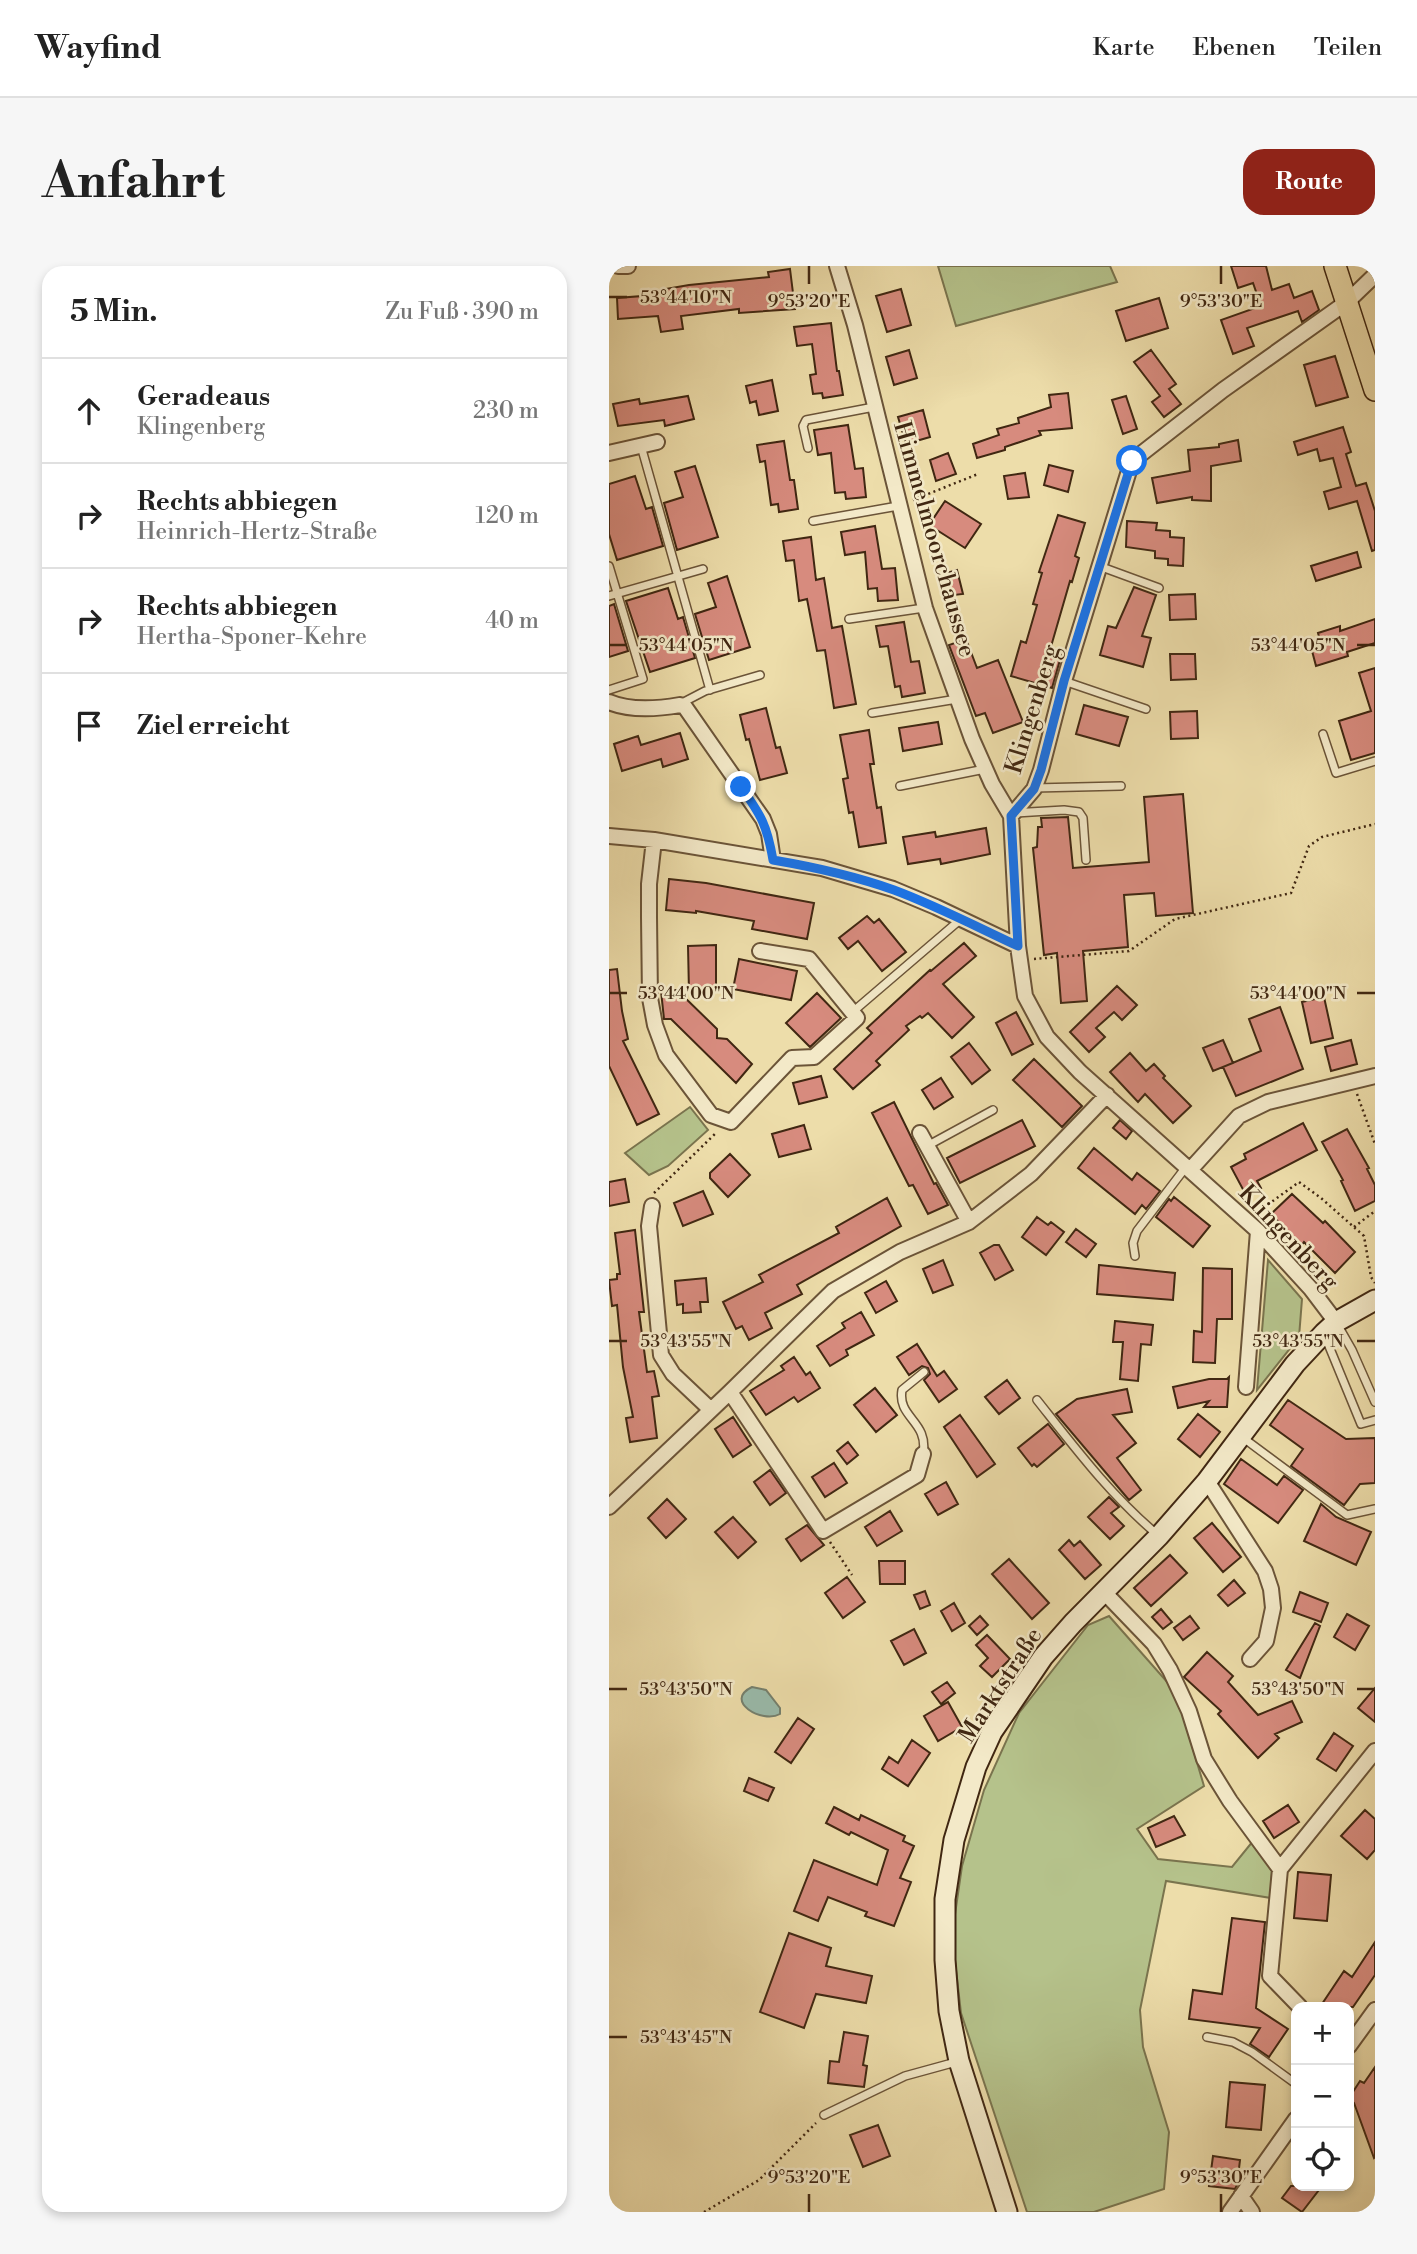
<!DOCTYPE html>
<html lang="de">
<head>
<meta charset="utf-8">
<style>
  :root { --surface:#fff; --page:#f6f6f6; --text:#222; --muted:#767676; --line:#e0e0e0; --accent:#8f2418 }
  body { margin:0; font-family:"Libre Bodoni",serif; background:var(--page); color:var(--text) }
  .controls { position:absolute; right:21px; bottom:21px; display:grid; overflow:hidden; border-radius:14px; box-shadow:0 4px 10px #0003 }
  .controls button { width:63px; height:63px; display:grid; place-items:center; padding:0; border:0; border-bottom:2px solid var(--line); background:var(--surface); color:var(--text); font:35px sans-serif }
  .stop { position:absolute; width:21px; height:21px; margin:-16px; border:5px solid #1a73e8; border-radius:50%; background:#fff }
  .stop.end { background:#1a73e8; border-color:#fff; box-shadow:0 2px 7px #0008 }
  .list { margin:0; padding:0; list-style:none }
  h2 { display:flex; justify-content:space-between; align-items:center; height:91px; margin:0; padding:0 28px; font-size:30px }
  h2 small { font-size:23px; font-weight:400; color:var(--muted) }
  .list li { display:grid; grid-template-columns:46px 1fr auto; gap:21px; align-items:center; box-sizing:border-box; height:105px; padding:0 28px; border-top:2px solid var(--line) }
  .list b { display:block; font-size:26px; white-space:nowrap }
  .list p { margin:0; font-size:23px; white-space:nowrap; color:var(--muted) }
  .list em { font-size:23px; font-style:normal; color:var(--muted) }
  .icon { flex:none; width:38px; height:38px; fill:none; stroke:currentColor; stroke-width:2; stroke-linecap:round; stroke-linejoin:round }
  .map { position:relative; flex:none; width:766px; height:1946px; overflow:hidden; border-radius:21px }
  header { display:flex; align-items:center; gap:42px; box-sizing:border-box; height:98px; padding:0 35px; background:var(--surface); border-bottom:2px solid var(--line) }
  header strong { font-size:33px }
  nav { display:flex; gap:38px; margin-inline-start:auto; font-size:24px }
  .intro { display:flex; align-items:center; justify-content:space-between; box-sizing:border-box; height:168px; padding:0 42px }
  h1 { margin:0; font-size:49px }
  .button { padding:18px 32px; border-radius:21px; background:var(--accent); color:#fff; font-size:24px; font-weight:700 }
  main { display:flex; gap:42px; padding:0 42px }
  aside { flex:1; background:var(--surface); border-radius:21px; box-shadow:0 4px 10px #0003 }
  .map>svg:first-child { display:block }
  .green { fill:#b5c28b; stroke:#7a744e; stroke-width:2 }
  .water { fill:#99bbab; stroke:#75806e; stroke-width:2 }
  .building { fill:#d78b7e; stroke:#402712; stroke-width:2 }
  .lines { fill:none; stroke-linecap:round; stroke-linejoin:round }
  .lane-casing { stroke:#6b5438; stroke-width:10 }
  .street-casing { stroke:#6b5438; stroke-width:18 }
  .secondary-casing { stroke:#402712; stroke-width:23 }
  .primary-casing { stroke:#402712; stroke-width:24 }
  .path { stroke:#402712; stroke-width:2.5; stroke-dasharray:2 3.5; stroke-linecap:butt }
  .lane { stroke:#f3e9c8; stroke-width:7 }
  .street { stroke:#f3e9c8; stroke-width:14 }
  .secondary { stroke:#f3e9c8; stroke-width:19 }
  .primary { stroke:#edddaa; stroke-width:21 }
  .route { stroke:#1a73e8; stroke-width:9 }
  .ticks { fill:none; stroke:#402712; stroke-width:2.5 }
  .labels { text-anchor:middle; stroke-width:5; stroke-linejoin:round; paint-order:stroke }
  .street-label { font-size:24px; fill:#402712; stroke:#f3e9c8 }
  .ticks-label { font-size:18px; text-anchor:middle; fill:#402712; stroke:#f3e9c8; stroke-width:5; stroke-linejoin:round; paint-order:stroke }
</style>
</head>
<body>
<header>
<strong>Wayfind</strong>
<nav><a>Karte</a><a>Ebenen</a><a>Teilen</a></nav>
</header>
<div class="intro"><h1>Anfahrt</h1><a class="button">Route</a></div>
<main>
<aside>
<h2>5 Min.<small>Zu Fuß · 390 m</small></h2>
<ul class="list">
<li><svg class="icon" aria-label="ahead" viewBox="0 0 24 24"><path d="M12 20V5M6 11l6-6 6 6"/></svg><div><b>Geradeaus</b><p>Klingenberg</p></div><em>230 m</em></li>
<li><svg class="icon" aria-label="right" viewBox="0 0 24 24"><path d="M7 20v-9h11M14 6l5 5-5 5"/></svg><div><b>Rechts abbiegen</b><p>Heinrich-Hertz-Straße</p></div><em>120 m</em></li>
<li><svg class="icon" aria-label="right" viewBox="0 0 24 24"><path d="M7 20v-9h11M14 6l5 5-5 5"/></svg><div><b>Rechts abbiegen</b><p>Hertha-Sponer-Kehre</p></div><em>40 m</em></li>
<li><svg class="icon" aria-label="arrive" viewBox="0 0 24 24"><path d="M6 21V4h12l-3 4 3 4H6"/></svg><div><b>Ziel erreicht</b></div></li>
</ul>
</aside>
<div class="map">
<svg width="766" height="1946" viewBox="0 0 766 1946">
  <rect width="100%" height="100%" fill="#edddaa"/>
  <filter id="stains"><feTurbulence type="fractalNoise" baseFrequency=".00286" numOctaves="4"/><feColorMatrix values="0 0 0 0 .2 0 0 0 0 .09 0 0 0 0 .02 0 0 0 .5 -.17"/></filter>
  <radialGradient id="worn" r=".72"><stop offset=".6" stop-color="#630" stop-opacity="0"/><stop offset="1" stop-color="#630" stop-opacity=".3"/></radialGradient>
  <path class="green" d="M329 0H501L508 16 347 60Z
    M81 841 99 864 59 900 40 909 16 887Z
    M659 994 693 1033 690 1071 648 1124Z
    M500 1350 567 1426 595 1520 528 1563 549 1593 623 1601 644 1575 663 1605 662 1632 557 1615 531 1744 534 1781 560 1866 555 1923 485 1946H418L352 1747 343 1669 353 1600 375 1524 410 1447 479 1359Z"/>
  <path class="water" d="M143 1421 157 1424 171 1442V1448C153 1458 114 1435 143 1421Z"/>
  <path class="building" d="M622 0H657L663 24 680 18 685 32 703 25 710 44 693 56 689 45 638 62 645 80 624 88 612 54 652 40 644 17 629 22Z
    M181 3 186 43 130 47V43L72 50 74 63 52 66 49 50 9 53 8 32 46 29 45 25 80 19 160 11 159 6Z
    M292 23 302 59 278 66 267 30Z
    M550 32 559 62 517 75 507 45Z
    M222 57 228 105H230L234 129 214 132 213 127 204 128 201 109 207 108 203 78 188 80 185 61Z
    M300 84 308 112 285 119 277 91Z
    M542 84 567 118 560 123 572 138 555 151 543 136 551 130 525 96Z
    M726 90 739 131 707 140 695 99Z
    M163 114 169 145 150 149 147 135 141 137 137 120Z
    M459 127 463 162 430 165 432 169 396 181V184L368 192 364 178 390 169 388 163 410 157 409 152 442 141 440 129Z
    M79 130 85 153 56 160 55 154 9 160 4 138 30 133 31 138Z
    M517 130 528 163 514 168 503 134Z
    M314 144 321 171 297 178 289 151Z
    M239 159 246 203 254 202 257 231 237 233 236 226 226 227 222 187 209 189 205 164Z
    M734 161 742 186 737 188 747 220 757 217 766 245V284L763 285 748 235 720 243 715 226 732 221 724 192 711 195 708 183 689 189 685 176Z
    M629 174 632 195 602 200V235L583 234V231L548 237 543 212 581 205 579 184 610 181V178Z
    M175 175 181 214H185L189 243 170 246 169 238 162 239 156 195 151 196 148 179Z
    M339 187 347 208 327 215 321 194Z
    M440 199 464 205 459 226 435 219Z
    M86 200 109 271 68 284 55 237 74 231 66 206Z
    M416 207 420 231 399 233 395 210Z
    M26 210 37 243 43 241 54 280 8 294 0 268V218Z
    M336 235 372 258 356 282 320 259Z
    M449 249 476 257 466 290 470 292 463 316 461 315 441 384 453 387 443 422 402 410 412 375 417 377 428 339 424 338 433 307 430 306Z
    M518 255 548 257 547 264 561 265V271L575 272 574 300 559 299V293L546 292V285L517 281Z
    M266 260 273 303 286 302 289 334 269 335 268 322 259 323 256 286 236 289 232 266Z
    M202 271 207 314 215 312 223 362 233 360 247 438 225 442 216 384 208 385 198 333 190 335 185 294 177 295 174 275Z
    M748 286 752 301 707 315 702 300Z
    M348 304 354 328 336 330 331 309Z
    M118 310 141 381 100 394 86 348 107 341 99 317Z
    M525 321 547 329 533 370 542 372 534 401 491 389 499 360 507 362Z
    M59 322 69 353 74 351 86 392 41 406 17 335Z
    M586 328 587 353 561 354 560 329Z
    M5 338 19 385 0 391V340Z
    M766 353V377L738 386 739 390 707 400 702 381 712 378 709 367 731 360V365Z
    M295 356 302 396 310 395 316 427 293 431 291 420 286 421 279 380 271 381 267 360Z
    M357 373 368 402 389 394 414 456 384 467 376 447 367 450 340 379Z
    M561 388H586L587 413 562 414Z
    M766 402V487L742 494 730 455 762 445 750 407Z
    M475 439 519 451 510 480 467 468Z
    M157 442 167 482 171 481 178 507 151 514 140 473 137 474 131 449Z
    M588 445 589 472 562 473 561 446Z
    M329 456 333 478 294 485 290 462Z
    M260 464 265 498H261L268 542 272 541 277 577 250 581 244 546 240 547 234 513 239 512 231 469Z
    M71 467 79 493 54 501 52 493 13 505 5 478 29 470 32 479Z
    M574 528 584 647 547 650 545 627 515 629 519 681 474 685 478 735 452 737 448 687 435 689 424 582 428 581 429 561H433L432 552 459 551 464 602 540 596 535 531Z
    M377 562 381 588 332 598 331 593 299 598 294 571 326 566 327 571Z
    M60 613 97 617 205 637 198 673 143 663 145 655 87 645V647L57 644Z
    M258 650 265 657 270 653 297 686 273 705 249 675 239 683 230 672Z
    M355 677 367 690 334 718 365 751 343 772 319 747 313 752 311 750 297 760 300 764 267 795 271 799 244 823 225 803 263 767 258 762 321 704 322 705Z
    M107 679V726H80L79 680Z
    M130 693 188 705 182 734 124 723Z
    M8 703 13 745 19 773 14 775 50 848 28 859 0 800V704Z
    M508 720 528 739 513 754 505 746 487 762 496 771 480 786 461 766Z
    M68 724 108 763V772L118 773 143 798 127 817 62 753H55L52 725Z
    M208 727 232 752 201 781 177 757Z
    M715 731 724 772 702 777 693 736Z
    M671 741 694 803 627 830 614 801 652 785 640 753Z
    M407 746 424 778 403 789 387 757Z
    M614 774 624 797 604 805 594 782Z
    M742 774 748 798 722 805 716 781Z
    M360 777 381 804 363 818 342 791Z
    M521 787 537 805 545 798 556 810 554 812 582 840 564 857 536 828 529 836 501 806Z
    M425 793 473 840 453 861 404 814Z
    M212 810 218 831 190 838 184 817Z
    M332 812 344 831 325 843 313 824Z
    M285 836 325 918 327 917 339 939 319 948 304 919 300 920 263 847Z
    M413 854 426 880 351 917 338 892Z
    M511 854 523 865 517 873 504 862Z
    M694 857 708 884 648 915 652 922 637 929 622 901 637 893 635 888Z
    M195 859 202 883 170 891 163 868Z
    M738 863 760 902 758 903 766 919V935L746 945 732 915 734 914 713 876Z
    M485 882 523 914 528 907 551 925 537 943 533 939 526 948 469 902Z
    M121 888 141 909 119 931 101 912V907Z
    M16 913 20 936 0 940V916Z
    M94 925 104 948 74 960 65 937Z
    M683 928 714 957 716 955 746 986 726 1007 695 976 692 980 662 948Z
    M565 931 601 960 584 981 547 951 560 933 562 935Z
    M278 932 292 960 188 1019 193 1028 156 1047 163 1062 140 1074 133 1060 127 1063 114 1036 154 1016 150 1009 230 967 227 961Z
    M428 951 439 959 442 956 455 966 437 989 413 971Z
    M467 963 487 978 477 991 457 976Z
    M26 964 35 1046H30L38 1106 45 1105 50 1130 43 1131 48 1172 21 1176 17 1152 24 1151 14 1101 8 1039 3 1040 0 1014 8 1013V1008H11L6 967Z
    M385 979H390L404 1004 386 1014 371 987Z
    M334 994 344 1019 324 1027 314 1003Z
    M490 999 566 1007 564 1034 488 1028Z
    M594 1002 623 1003V1053H608L606 1097 584 1096 585 1065 593 1066Z
    M97 1012 99 1036H91L92 1046 74 1047V1038L68 1039 66 1015Z
    M277 1015 288 1035 267 1047 256 1027Z
    M252 1046 265 1069 237 1084 239 1089 221 1100 208 1080 236 1062 233 1057Z
    M506 1055 544 1059 542 1079 532 1078 529 1115 511 1113 514 1076H504Z
    M308 1078 328 1110 335 1105 348 1123 330 1136 315 1114 321 1108 319 1102 313 1100 300 1109 288 1091Z
    M185 1091 197 1109 201 1106 211 1122 189 1136 185 1131 157 1149 141 1125 175 1104 172 1100Z
    M620 1111 618 1141H595L600 1135 569 1142 564 1121 600 1113H618Z
    M398 1114 411 1132 390 1148 376 1131Z
    M266 1122 288 1149 267 1166 245 1139Z
    M518 1123 523 1146 504 1149 527 1177 508 1192 532 1224 520 1234 447 1148 468 1133Z
    M679 1134 737 1173 766 1172V1217L751 1218 735 1239 682 1200 694 1183 661 1159Z
    M589 1148 611 1166 591 1191 569 1173Z
    M351 1149 386 1198 368 1211 335 1161Z
    M124 1151 142 1179 124 1191 106 1163Z
    M439 1158 455 1178 428 1201 425 1198 423 1200 409 1182Z
    M239 1176 249 1189 238 1198 228 1185Z
    M632 1193 668 1219 675 1210 694 1224 669 1257 615 1218Z
    M225 1197 238 1217 216 1231 203 1211Z
    M161 1204 177 1227 161 1239 145 1216Z
    M337 1216 349 1238 329 1249 316 1228Z
    M500 1231 510 1241 502 1247 515 1260 501 1273 479 1251Z
    M58 1233 77 1253 57 1272 39 1252Z
    M712 1238 727 1251 762 1266 747 1299 695 1275Z
    M281 1245 293 1265 268 1280 256 1261Z
    M124 1251 147 1276 129 1292 106 1266Z
    M603 1257 632 1291 614 1306 585 1272Z
    M198 1259 215 1279 192 1295 177 1273Z
    M460 1274 465 1280 471 1275 492 1299 476 1313 450 1284Z
    M561 1289 578 1307 542 1340 525 1322Z
    M400 1293 440 1337 423 1353 383 1308Z
    M270 1295H296V1318H271Z
    M238 1311 256 1336 234 1352 216 1327Z
    M625 1314 636 1327 619 1340 609 1329Z
    M316 1325 321 1339 311 1343 305 1329Z
    M691 1326 719 1337 712 1356 684 1346Z
    M345 1337 356 1357 343 1365 332 1345Z
    M552 1343 563 1356 554 1363 543 1351Z
    M738 1348 760 1360 746 1384 725 1371Z
    M371 1350 379 1359 368 1369 360 1360Z
    M581 1350 590 1362 574 1374 565 1362Z
    M706 1357 711 1360 691 1412 677 1404Z
    M305 1363 317 1387 295 1399 282 1375Z
    M378 1369 401 1393 383 1411 371 1400 379 1392 367 1379Z
    M598 1386 624 1410 619 1416 649 1449 683 1435 693 1456 666 1468 670 1472 649 1492 609 1448 612 1445 575 1411Z
    M338 1416 346 1427 332 1438 323 1426Z
    M766 1422V1456L749 1442Z
    M339 1436 353 1461 329 1475 315 1450Z
    M189 1452 205 1463 182 1497 166 1486Z
    M725 1467 744 1480 727 1505 708 1493Z
    M303 1474 321 1487 299 1520 273 1503 280 1491 289 1497Z
    M140 1512 165 1522 159 1535 135 1525Z
    M679 1539 690 1556 665 1572 654 1555Z
    M225 1541 250 1554 252 1549 296 1570 294 1575 305 1580 291 1612 302 1616 285 1660 256 1650 258 1646 219 1631 209 1655 185 1645 205 1594 268 1619 279 1584 242 1566 240 1569 217 1557Z
    M756 1544 766 1553V1584L758 1593 732 1570Z
    M565 1550 576 1569 547 1581 539 1562Z
    M689 1606 722 1609 718 1655 685 1652Z
    M623 1652 656 1656 647 1742 679 1763 660 1791 641 1778 651 1762 580 1753 584 1724 613 1728Z
    M180 1667 222 1682 217 1700 263 1710 257 1737 207 1728 195 1762 151 1746Z
    M766 1676V1709L744 1741H711L735 1705 743 1711Z
    M235 1766 259 1770 254 1799 258 1800 255 1821 219 1817 221 1795 230 1796Z
    M766 1801V1891L765 1892 745 1837 740 1832 751 1815 755 1817Z
    M621 1816 656 1819 652 1864 617 1861Z
    M269 1859 281 1890 254 1901 241 1869Z
    M604 1890 631 1894 628 1919 626 1923 600 1920Z
    M682 1920H713L693 1946 673 1932Z"/>
  <g class="lines">
    <defs>
      <path id="lane" d="M32 180 101 424
        M199 182 194 160 197 154 265 141
        M204 255 289 240
        M0 300 34 413 0 424
        M490 300 550 322
        M0 330 94 303
        M240 353 315 342
        M455 415 537 443
        M71 438 96 425 151 409
        M263 447 348 433
        M714 468 727 507 766 495
        M291 520 376 503
        M425 522 512 520
        M405 547 455 544 470 546 474 552 477 594
        M247 743 352 653
        M318 880 384 844
        M526 990 524 977 528 965 577 901
        M727 1056 743 1084 766 1136
        M715 1068 752 1158 766 1154
        M428 1134C466 1182 502 1230 550 1270
        M633 1171 738 1249 766 1243
        M314 1188C320 1155 288 1152 293 1124L315 1106
        M598 1771 624 1776 643 1786 687 1818
        M215 1849 296 1810 347 1796"/>
      <path id="street" d="M9 0H19
        M228 0 246 59 316 342 363 473 383 518 402 550
        M0 187 48 176
        M0 436C21 445 48 443 71 439L76 441 154 553 160 568 164 594
        M0 570 45 574 213 602 284 623 327 641 409 680
        M45 574 40 618V651L41 732 46 759 57 789 102 849 122 856 183 792 205 791 248 752 200 693 151 685
        M311 867 360 956
        M581 904 630 850 659 836 766 810
        M43 940 40 960 52 1089 64 1108 101 1143
        M727 1056 702 1023 649 965 471 806 438 771 416 730 409 680 402 550 425 523 432 504 455 415 523 195 614 124 738 36 766 9
        M637 1121 649 965
        M121 1126 214 1265 308 1209 314 1188
        M598 1215 656 1305 662 1323 664 1342 657 1375 641 1393
        M0 1241 121 1126 224 1025 291 986 360 956 422 908 498 829
        M496 1327 545 1378 561 1404 580 1445 595 1493 621 1535 671 1603
        M691 1741 661 1710 671 1603 766 1485
        M740 1780 766 1744
        M632 1930 643 1946
        M621 1946 687 1853"/>
      <path id="secondary" d="M398 1946 350 1795 340 1745 336 1694V1633L345 1574 367 1501 383 1466 434 1391 464 1357 550 1270 598 1215 686 1098 715 1067 727 1056 766 1034"/>
      <path id="primary" d="M726 0 766 124"/>
    </defs>
    <use href="#lane" class="lane-casing"/>
    <use href="#street" class="street-casing"/>
    <use href="#secondary" class="secondary-casing"/>
    <use href="#primary" class="primary-casing"/>
    <path class="path" d="M304 234 369 208
      M425 693 520 685 566 653 682 627 700 580 713 571 766 558
      M748 828 766 878
      M45 927 108 866
      M650 945 690 916 712 932 755 970 762 1011 766 1017
      M745 961 766 945
      M221 1276 243 1309
      M95 1946 150 1914 207 1857"/>
    <use href="#lane" class="lane"/>
    <use href="#street" class="street"/>
    <use href="#secondary" class="secondary"/>
    <use href="#primary" class="primary"/>
  </g>
  <g class="lines">
    <path class="route" d="M132 521C152 549 158 559 164 594 205 601 246 610 285 624 328 640 368 661 409 680L402 550 425 523 432 504 455 415 523 195"/>
  </g>
  <path class="ticks" d="M200 0V18M612 0V18M0 31H18M0 379H18M748 379H766M0 727H18M748 727H766M0 1075H18M748 1075H766M0 1423H18M748 1423H766M0 1771H18M200 1928V1946M612 1928V1946"/>
  <g class="labels">
    <g class="street-label">
      <text transform="translate(326 273) rotate(74)" y="8">Himmelmoorchaussee</text>
      <text transform="translate(423 443) rotate(-73)" y="8">Klingenberg</text>
      <text transform="translate(680 971) rotate(47)" y="8">Klingenberg</text>
      <text transform="translate(391 1419) rotate(-57)" y="8">Marktstraße</text>
    </g>
  </g>
  <g class="ticks-label">
    <text x="77" y="37">53°44'10"N</text>
    <text x="200" y="41">9°53'20"E</text>
    <text x="612" y="41">9°53'30"E</text>
    <text x="77" y="385">53°44'05"N</text>
    <text x="689" y="385">53°44'05"N</text>
    <text x="77" y="733">53°44'00"N</text>
    <text x="689" y="733">53°44'00"N</text>
    <text x="77" y="1081">53°43'55"N</text>
    <text x="689" y="1081">53°43'55"N</text>
    <text x="77" y="1429">53°43'50"N</text>
    <text x="689" y="1429">53°43'50"N</text>
    <text x="77" y="1777">53°43'45"N</text>
    <text x="200" y="1917">9°53'20"E</text>
    <text x="612" y="1917">9°53'30"E</text>
  </g>
  <rect width="100%" height="100%" filter="url(#stains)"/>
  <rect width="100%" height="100%" fill="url(#worn)"/>
</svg>
<div class="controls">
<button>+</button>
<button>−</button>
<button><svg class="icon" aria-label="locate" viewBox="0 0 24 24"><circle cx="12" cy="12" r="6"/><path d="M12 2v4M12 18v4M2 12h4M18 12h4"/></svg></button>
</div>
<div class="stop" style="left:523px;top:195px"></div>
<div class="stop end" style="left:132px;top:521px"></div>
</div>
</main>
</body>
</html>
